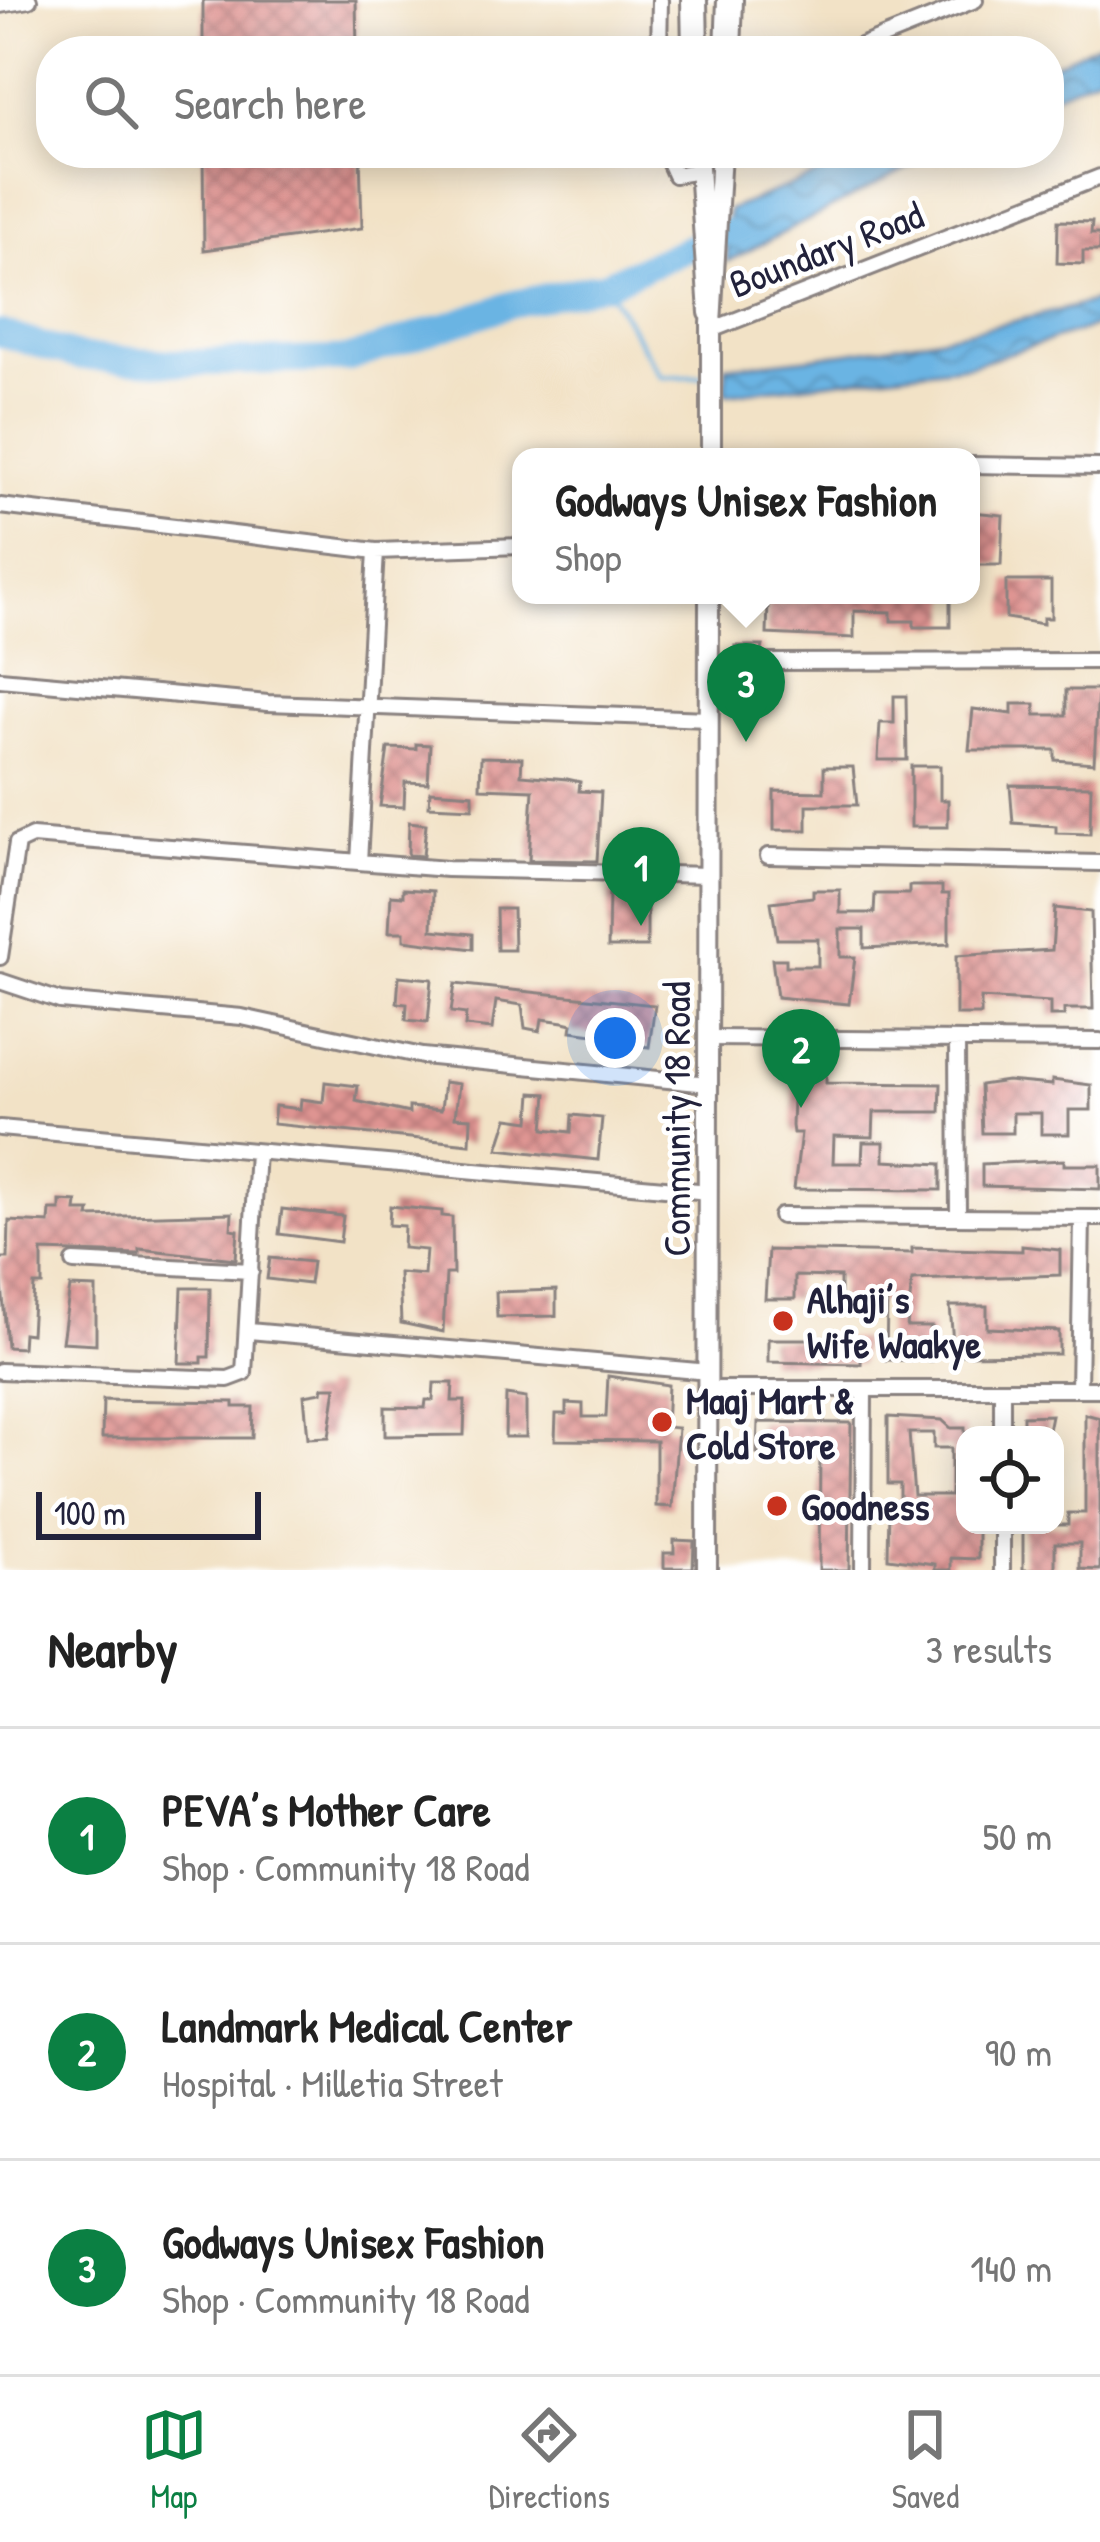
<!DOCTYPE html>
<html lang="en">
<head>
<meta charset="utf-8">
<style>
  :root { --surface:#fff; --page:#f6f6f6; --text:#222; --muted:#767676; --line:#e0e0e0; --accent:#0b8043 }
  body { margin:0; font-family:"Patrick Hand",sans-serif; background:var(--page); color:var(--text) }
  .controls { position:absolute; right:36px; bottom:36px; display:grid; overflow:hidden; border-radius:24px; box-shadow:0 6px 30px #0003 }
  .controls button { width:108px; height:108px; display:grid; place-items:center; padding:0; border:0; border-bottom:3px solid var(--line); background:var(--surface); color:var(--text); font:60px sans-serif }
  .scale { position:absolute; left:36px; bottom:30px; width:225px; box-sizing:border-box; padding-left:12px; border:6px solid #22223b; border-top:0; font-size:33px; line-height:42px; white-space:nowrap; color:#22223b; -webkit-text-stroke:9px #fff; paint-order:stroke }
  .you { position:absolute; left:615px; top:1038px; width:42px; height:42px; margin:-30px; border:9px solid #fff; border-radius:50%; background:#1a73e8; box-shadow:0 0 0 18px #1a73e833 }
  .badge { display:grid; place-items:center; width:78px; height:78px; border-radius:50%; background:var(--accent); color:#fff; font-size:39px; font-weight:700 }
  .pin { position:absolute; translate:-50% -99px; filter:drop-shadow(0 3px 6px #0008) }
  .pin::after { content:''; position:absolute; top:63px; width:42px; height:36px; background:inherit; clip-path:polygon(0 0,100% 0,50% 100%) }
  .popup { position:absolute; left:512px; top:448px; width:468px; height:156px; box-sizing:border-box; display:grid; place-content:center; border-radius:24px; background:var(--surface); filter:drop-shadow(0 3px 9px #0005); font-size:39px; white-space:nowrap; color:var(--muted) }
  .popup b { font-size:45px; color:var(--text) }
  .popup::after { content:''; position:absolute; left:50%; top:100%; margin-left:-24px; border:24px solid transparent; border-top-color:var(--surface) }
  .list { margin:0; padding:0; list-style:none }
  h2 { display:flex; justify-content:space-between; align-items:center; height:156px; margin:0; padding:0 48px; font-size:51px }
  h2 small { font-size:39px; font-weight:400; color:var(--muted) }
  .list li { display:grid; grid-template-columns:78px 1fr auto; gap:36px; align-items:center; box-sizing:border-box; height:216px; padding:0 48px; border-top:3px solid var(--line) }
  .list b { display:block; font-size:45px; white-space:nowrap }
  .list p { margin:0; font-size:39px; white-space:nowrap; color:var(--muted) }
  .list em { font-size:39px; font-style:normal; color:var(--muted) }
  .icon { flex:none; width:66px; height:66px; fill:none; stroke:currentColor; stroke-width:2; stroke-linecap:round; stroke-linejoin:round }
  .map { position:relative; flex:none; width:1100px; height:1570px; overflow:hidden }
  .search { position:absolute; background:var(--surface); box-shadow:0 6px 30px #0003; left:36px; right:36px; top:36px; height:132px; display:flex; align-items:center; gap:30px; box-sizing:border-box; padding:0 42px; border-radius:48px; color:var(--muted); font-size:45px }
  .sheet { height:804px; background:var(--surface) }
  nav { display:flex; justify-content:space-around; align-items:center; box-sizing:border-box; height:168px; border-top:3px solid var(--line); background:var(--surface); font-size:33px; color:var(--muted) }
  nav a { display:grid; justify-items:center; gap:6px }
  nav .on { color:var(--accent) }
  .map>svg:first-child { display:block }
  .water { fill:url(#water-waves); stroke:#466b8f; stroke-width:3 }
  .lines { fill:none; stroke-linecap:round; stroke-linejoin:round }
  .stream { stroke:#6bb4e3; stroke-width:4.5 }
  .river { stroke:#6bb4e3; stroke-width:27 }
  .building { fill:url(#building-cross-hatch); fill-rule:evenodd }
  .minor-casing { stroke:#8a8280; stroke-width:20 }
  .secondary-casing { stroke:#8a8280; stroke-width:24 }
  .motorway-casing { stroke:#8a8280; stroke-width:30 }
  .minor { stroke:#fff; stroke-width:14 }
  .secondary { stroke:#fff; stroke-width:18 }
  .motorway { stroke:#fff; stroke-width:24 }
  .poi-dot { fill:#c8321e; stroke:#fff; stroke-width:4.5 }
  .labels { text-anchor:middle; stroke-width:9; stroke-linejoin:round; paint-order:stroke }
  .street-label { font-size:39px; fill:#22223b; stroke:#fff }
  .poi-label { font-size:39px; font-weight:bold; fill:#22223b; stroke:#fff; text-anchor:start }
</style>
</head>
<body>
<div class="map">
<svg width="1100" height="1570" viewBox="0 0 1100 1570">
  <defs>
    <pattern id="water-waves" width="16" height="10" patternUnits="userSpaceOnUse" patternTransform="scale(3)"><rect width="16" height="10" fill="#6bb4e3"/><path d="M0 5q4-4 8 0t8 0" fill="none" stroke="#5892b9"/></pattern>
    <pattern id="building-cross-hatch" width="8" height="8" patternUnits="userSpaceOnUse" patternTransform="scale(3)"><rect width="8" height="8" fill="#df9492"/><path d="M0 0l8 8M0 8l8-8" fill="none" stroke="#b47878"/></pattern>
  </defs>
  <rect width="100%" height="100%" fill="#fff"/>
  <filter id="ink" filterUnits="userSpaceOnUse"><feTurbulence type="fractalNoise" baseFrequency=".00833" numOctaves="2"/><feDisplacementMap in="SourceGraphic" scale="24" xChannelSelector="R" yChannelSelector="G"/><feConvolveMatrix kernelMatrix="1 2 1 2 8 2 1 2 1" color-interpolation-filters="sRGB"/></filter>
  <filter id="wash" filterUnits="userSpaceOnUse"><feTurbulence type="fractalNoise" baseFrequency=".004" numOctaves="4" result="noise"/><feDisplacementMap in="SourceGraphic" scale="48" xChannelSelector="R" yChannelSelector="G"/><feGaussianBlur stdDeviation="2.7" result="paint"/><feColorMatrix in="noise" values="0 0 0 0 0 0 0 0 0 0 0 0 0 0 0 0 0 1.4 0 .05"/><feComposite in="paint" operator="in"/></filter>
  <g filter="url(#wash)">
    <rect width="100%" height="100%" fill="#f2e2c6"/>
    <path class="water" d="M1100 42V74L1049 97V67Z
      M873 153H937L727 262 728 210Z
      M1100 300V325L970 365 726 394V366C854 356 976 333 1100 300Z"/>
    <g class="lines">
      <path class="stream" d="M605 284 661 377 702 376"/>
      <path class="river" d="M0 333 80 357 183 363 348 359 512 304 605 284 726 232"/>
    </g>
    <g id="blocks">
      <path class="building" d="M203 0H356L357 51H203Z
        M203 153H360L362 228 204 250Z
        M1058 221 1092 222 1091 234H1100V251H1083V264L1057 263Z
        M972 512 1003 515 1001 565H971Z
        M1006 581H1051V618H1043V624L1006 618Z
        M815 595H950V627H914V621H891V612L854 611V638L767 634 768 603 815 600Z
        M735 646H763L756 680H740Z
        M1066 690H1098L1094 763 1055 760V750H969L973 709 1012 714V704H1035V715H1066Z
        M894 696H906L907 760H878L880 723H894Z
        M416 744 430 745 428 783 405 782 404 807 380 806 388 748 416 749Z
        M481 757 522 758 521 775 567 779 580 782 579 791 601 792 597 861 529 860 533 790 480 788Z
        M911 766H940V800H948V827H911Z
        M824 767H853L857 805H807V830H774V791L824 792Z
        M1010 785 1091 786 1090 834 1056 833V826L1013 823Z
        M430 791 473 794V808L429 806Z
        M409 822 426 824 423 856 408 855Z
        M909 886H942V894H949V944L864 948V929H840V957H855L849 1004 777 997 772 959H786V966H818V939H777L771 902 813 897V890H840V913H874L875 894H909Z
        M403 889 433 891 432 930 473 934V949L404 940V932H389L391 895 403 896Z
        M609 892 647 896V947H608Z
        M1055 908 1091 912 1093 1009H1064V1016H1050V1002L981 998V1015H956V956L1052 950Z
        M496 909H513L514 950H497Z
        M399 976 432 979 428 1022 406 1020 407 1004 397 1003Z
        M455 984 655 1005 649 1047 600 1041 601 1035 571 1031 572 1024 564 1022 542 1019 540 1031 525 1028 522 1005 496 1001 492 1029 465 1026 466 1014 451 1012Z
        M794 1073H826V1083L941 1084 940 1112H874L873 1137 834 1136 833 1163H862L863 1142H884V1161L941 1164V1190L794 1189 801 1133H793L792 1126Z
        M1052 1080 1091 1085V1110H1069V1134H1041V1113H1013V1133H982L980 1085 1007 1081 1052 1085Z
        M325 1082 358 1086 356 1101 409 1113V1107L441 1110 444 1082 459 1084 455 1117 471 1118 470 1144 273 1124 275 1106 300 1109 301 1099 323 1102Z
        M532 1093 547 1094 544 1129 571 1132 572 1115 602 1118 598 1160 498 1149 508 1118 530 1121Z
        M1064 1160V1165H1100V1189L982 1186V1164Z
        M60 1201 77 1202 76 1211H90L89 1217 232 1213 231 1229 238 1230 236 1259 139 1249V1254L42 1251V1285H34L31 1334 23 1333 22 1348 7 1347 0 1258H8L9 1221 49 1223 50 1210H60Z
        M390 1206 442 1211V1216L452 1217 453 1274H446L443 1332 401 1323 399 1273 424 1275 426 1250 403 1248 404 1226 389 1225Z
        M282 1209 343 1216 340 1242 279 1234Z
        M1022 1246 1060 1250V1275L912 1280 907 1327H932V1361L886 1360 887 1302H840V1277L795 1276V1299H765L768 1250 912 1253V1248L1022 1251Z
        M270 1258 312 1262 309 1284 267 1279Z
        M70 1287 96 1288V1344L62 1342Z
        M182 1288H210L209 1357H202V1363H179Z
        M556 1290V1316L497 1317 496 1292Z
        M950 1306H987V1328L1059 1331V1354L954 1355Z
        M768 1339H862L861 1364 768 1362Z
        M608 1376 668 1385 666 1427 678 1428 672 1507 656 1506V1441L555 1440 556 1414H566V1403L583 1404V1417H606Z
        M434 1383H453L452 1401H465L464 1435 385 1436V1407L425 1408 426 1400H433Z
        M323 1387H336L329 1437 308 1438 304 1395 322 1392Z
        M506 1395 526 1398V1437H505Z
        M103 1400 234 1402V1407H253L252 1438H102Z
        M1085 1414 1100 1418V1570L1080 1569V1543H1055V1570H1023V1525H1068V1513H1085Z
        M1051 1415 1047 1435H1023V1416Z
        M888 1417 942 1420 951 1428H965V1525H978V1559L951 1558V1570H935V1564L888 1558 889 1507H900V1484H888ZM909 1433H934V1448H951V1496H914Z
        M758 1422 851 1423 849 1570H819L820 1453H757Z
        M674 1540 694 1541 693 1568H664V1553H674Z"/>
    </g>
  </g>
  <g filter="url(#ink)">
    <use href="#blocks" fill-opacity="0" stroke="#8a8280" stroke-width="3"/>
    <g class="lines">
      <defs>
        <path id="minor" d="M0 5 29 0
          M659 51 660 0
          M848 51 975 0
          M665 153 675 175 699 171
          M711 330 1100 177
          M971 465 1100 467
          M0 506 376 551 521 546
          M768 662 1100 661
          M0 679 268 703 709 719
          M768 856 1100 863
          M359 862 376 551
          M0 957 17 843 32 836 447 869 710 875
          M0 981 60 1001 242 1017 422 1056 709 1084
          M709 1038 1100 1041
          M957 1041 958 1217
          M0 1128 709 1192
          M781 1216 1100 1218
          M74 1262 251 1271
          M249 1331 709 1372
          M0 1371 228 1379 244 1373 257 1152
          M709 1389H1100
          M1079 1389 1082 1218
          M1002 1435V1389
          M863 1570 864 1389
          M1002 1570V1525"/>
        <path id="secondary" d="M698 153 709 313
          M711 457V324L721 153
          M707 1570 709 595"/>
        <path id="motorway" d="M694 0 695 51
          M728 51 730 0"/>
      </defs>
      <use href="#minor" class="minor-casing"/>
      <use href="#secondary" class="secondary-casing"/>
      <use href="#motorway" class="motorway-casing"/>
      <use href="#minor" class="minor"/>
      <use href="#secondary" class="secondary"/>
      <use href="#motorway" class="motorway"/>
    </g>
  </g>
  <g class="poi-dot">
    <circle cx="783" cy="1321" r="12"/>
    <circle cx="662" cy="1422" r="12"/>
    <circle cx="777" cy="1506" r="12"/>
  </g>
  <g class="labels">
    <g class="street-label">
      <text transform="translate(826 249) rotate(-21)" y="14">Boundary Road</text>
      <text transform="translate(676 1119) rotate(-90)" y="14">Community 18 Road</text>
    </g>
    <g class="poi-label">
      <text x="807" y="1313">Alhaji’s<tspan x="807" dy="45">Wife Waakye</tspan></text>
      <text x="686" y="1414">Maaj Mart &amp;<tspan x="686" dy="45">Cold Store</tspan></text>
      <text x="801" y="1520">Goodness</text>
    </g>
  </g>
</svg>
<div class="controls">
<button><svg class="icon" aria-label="locate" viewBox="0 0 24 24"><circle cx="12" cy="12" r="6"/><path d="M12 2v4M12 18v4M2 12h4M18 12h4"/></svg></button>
</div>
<div class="scale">100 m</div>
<div class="you"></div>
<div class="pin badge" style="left:641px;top:926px">1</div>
<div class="pin badge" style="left:801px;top:1108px">2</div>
<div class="pin badge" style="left:746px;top:742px">3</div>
<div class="popup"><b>Godways Unisex Fashion</b>Shop</div>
<div class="search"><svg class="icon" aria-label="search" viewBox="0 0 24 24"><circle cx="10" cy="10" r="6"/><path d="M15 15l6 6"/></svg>Search here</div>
</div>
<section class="sheet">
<h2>Nearby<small>3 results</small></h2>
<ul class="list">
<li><span class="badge">1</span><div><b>PEVA’s Mother Care</b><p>Shop · Community 18 Road</p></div><em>50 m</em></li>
<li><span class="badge">2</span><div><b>Landmark Medical Center</b><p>Hospital · Milletia Street</p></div><em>90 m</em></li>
<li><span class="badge">3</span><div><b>Godways Unisex Fashion</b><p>Shop · Community 18 Road</p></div><em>140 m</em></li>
</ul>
</section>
<nav>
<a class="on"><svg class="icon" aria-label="map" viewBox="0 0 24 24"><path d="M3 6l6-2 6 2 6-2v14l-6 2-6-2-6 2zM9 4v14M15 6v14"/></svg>Map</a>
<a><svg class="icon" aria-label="directions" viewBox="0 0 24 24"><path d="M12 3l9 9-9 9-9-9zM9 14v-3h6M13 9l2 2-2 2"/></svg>Directions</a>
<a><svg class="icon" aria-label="saved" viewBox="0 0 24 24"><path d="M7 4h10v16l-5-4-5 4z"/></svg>Saved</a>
</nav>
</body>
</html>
